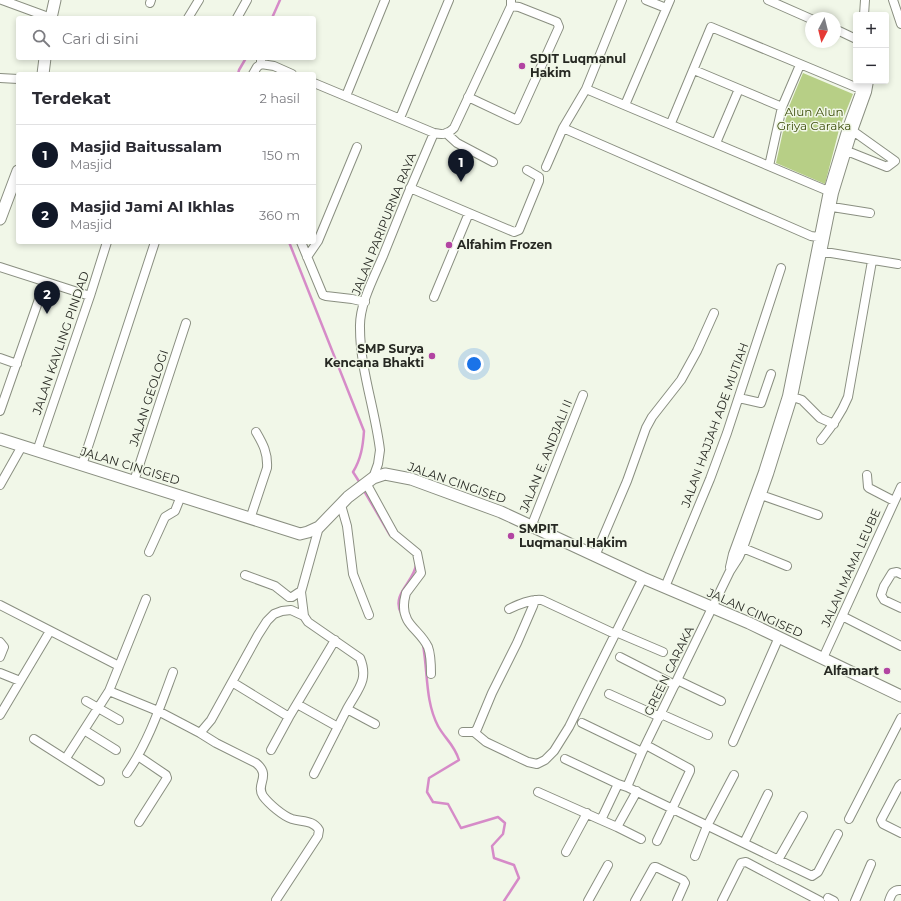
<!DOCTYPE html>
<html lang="id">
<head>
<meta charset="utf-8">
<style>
  :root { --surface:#fff; --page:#f7f7f7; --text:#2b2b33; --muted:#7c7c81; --line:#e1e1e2; --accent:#111827 }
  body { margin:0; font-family:Montserrat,sans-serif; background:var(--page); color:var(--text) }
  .controls { position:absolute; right:12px; top:12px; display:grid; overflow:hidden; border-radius:4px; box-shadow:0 2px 6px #0003 }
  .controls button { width:36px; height:36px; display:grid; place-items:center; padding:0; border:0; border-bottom:1px solid var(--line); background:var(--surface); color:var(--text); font:20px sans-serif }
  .compass { position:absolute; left:805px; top:12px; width:36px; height:36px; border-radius:50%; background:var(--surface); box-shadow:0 2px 6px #0003; rotate:187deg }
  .you { position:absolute; left:474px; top:364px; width:14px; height:14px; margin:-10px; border:3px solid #fff; border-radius:50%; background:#1a73e8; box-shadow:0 0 0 6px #1a73e833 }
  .badge { display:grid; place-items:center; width:26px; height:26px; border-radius:50%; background:var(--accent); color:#fff; font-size:13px; font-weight:700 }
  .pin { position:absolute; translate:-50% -33px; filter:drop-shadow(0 1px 2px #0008) }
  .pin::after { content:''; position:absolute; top:21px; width:14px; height:12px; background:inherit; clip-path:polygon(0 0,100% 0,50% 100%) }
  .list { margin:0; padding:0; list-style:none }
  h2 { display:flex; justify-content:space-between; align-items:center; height:52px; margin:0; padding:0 16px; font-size:17px }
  h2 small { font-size:13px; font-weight:400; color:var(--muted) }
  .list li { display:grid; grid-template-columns:26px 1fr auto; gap:12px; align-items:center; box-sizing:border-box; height:60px; padding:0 16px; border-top:1px solid var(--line) }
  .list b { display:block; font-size:15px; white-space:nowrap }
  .list p { margin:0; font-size:13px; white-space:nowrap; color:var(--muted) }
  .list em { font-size:13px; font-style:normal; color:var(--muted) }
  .icon { flex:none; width:22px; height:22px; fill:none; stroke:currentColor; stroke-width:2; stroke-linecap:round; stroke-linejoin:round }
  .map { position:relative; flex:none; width:901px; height:901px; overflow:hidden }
  .search { position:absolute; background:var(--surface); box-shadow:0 2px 6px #0003; left:16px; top:16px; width:300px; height:44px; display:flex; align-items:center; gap:10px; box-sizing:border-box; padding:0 14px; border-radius:4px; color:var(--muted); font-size:15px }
  .panel { position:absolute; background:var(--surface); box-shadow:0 2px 6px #0003; left:16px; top:72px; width:300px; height:172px; border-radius:4px }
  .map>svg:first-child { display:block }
  .green { fill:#b7cf86 }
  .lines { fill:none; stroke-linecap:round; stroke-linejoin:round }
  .stream { stroke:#d68bc8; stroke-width:2.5 }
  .street-casing { stroke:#8a8f81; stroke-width:10 }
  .secondary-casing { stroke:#8a8f81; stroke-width:13 }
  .street { stroke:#fff; stroke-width:8 }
  .secondary { stroke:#fff; stroke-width:11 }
  .poi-dot { fill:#b244a2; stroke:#f1f7e8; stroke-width:1.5 }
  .labels { text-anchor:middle; stroke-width:3; stroke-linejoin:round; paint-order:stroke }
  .poi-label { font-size:12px; font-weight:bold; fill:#272923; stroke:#f1f7e8; text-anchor:start }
  .park-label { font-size:12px; fill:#3d4e0b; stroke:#f1f7e8 }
  .street-label { font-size:12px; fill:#272923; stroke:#f1f7e8 }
</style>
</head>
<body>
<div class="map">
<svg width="901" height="901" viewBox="0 0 901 901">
  <rect width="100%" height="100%" fill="#f1f7e8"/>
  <path class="green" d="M803 73 853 94 840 126 825 184 776 163 788 109Z"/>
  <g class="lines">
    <path class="stream" d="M272 18 280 0
      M238 74 239 70 246 58
      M289 242 364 431C363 446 361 459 353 472L360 483
      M363 489 390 535
      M401 613C391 594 414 582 416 565
      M423 645C428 672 425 701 438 726 445 739 454 744 459 760L429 778 427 792 433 802 448 804 461 828 498 817 505 823 503 834 492 846 494 858 514 865 519 878 504 901"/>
    <defs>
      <path id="street" d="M2 0 51 18
        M646 0 666 8
        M768 0 811 19
        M893 0 901 24
        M150 3 151 0
        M864 15 865 0
        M188 18 199 0
        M237 18 247 0
        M835 29 856 39
        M261 64 274 66 292 74
        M694 70 782 107
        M253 74 257 67 261 64V60
        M0 78 18 79
        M314 83 434 133C443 135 448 134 454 128L511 6V0
        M586 89 833 193
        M346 96 385 0
        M468 97 517 120 559 27 557 22 519 7 511 6
        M625 105 670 0
        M400 118 449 0
        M671 123 711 27 865 91
        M563 128 811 236 824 238
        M446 133 457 143 493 162
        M716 143 739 89
        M847 151 887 167 895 161 853 131
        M769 166 782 107 800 65
        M546 167 563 128 586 89 622 0
        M410 188 514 232 519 230 539 181V177L527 170
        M826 206 870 213
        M301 242 323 295 326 296 352 299 365 302
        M819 251 898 264
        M307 257 318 241 357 147
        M0 267 90 296
        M434 297 469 213
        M0 358 17 364
        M790 396 802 400 820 418 834 424
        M739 398 761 403 771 374
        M0 411 45 282
        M821 440C832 426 841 414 848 397L872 261
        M37 451 90 296 107 242
        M82 465 155 242
        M867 475 868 487 869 488 894 501
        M373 478 378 464 380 450C375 409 360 369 360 328 359 305 374 277 383 256 399 215 416 174 434 133
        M134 481 186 323
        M366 483 394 534 417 553 421 573 406 593C405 597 404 600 404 605 403 625 420 630 428 647 431 655 431 666 431 674
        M0 485 22 446
        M761 495 818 515
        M341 505 347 526 353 574 369 615
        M250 519 267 468C268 453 263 444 256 432
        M319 527 301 592 304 616 308 622 360 658C369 680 358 689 347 709L375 724
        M531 527 583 395
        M738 546 787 566
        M149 552 165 517 175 511 181 496
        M595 556 627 481 646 428 652 417 681 380 697 351 714 313
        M730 567 733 554 763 472 787 396 828 191 847 128 861 90 863 81
        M901 574 897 572 892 573 884 586 881 595 884 600 901 608
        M245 575 275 586 289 597H292L301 591
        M665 587 710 479 727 433 781 268
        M0 605 119 666
        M509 609C519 604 530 599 542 600L615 634
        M842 616 901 646
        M616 632 663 652
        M0 642 4 647 0 657
        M620 657 675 685
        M823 658 901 487
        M0 673 20 681
        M677 680 721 701
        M232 682 289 717 335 640
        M109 691 158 711 200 733 216 743 256 763C272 776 255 784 263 796 269 804 283 816 292 819 303 822 313 820 319 830L318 836 276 900
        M609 694 660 717
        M86 701 119 720
        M297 704 338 727
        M661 714 708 735
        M0 715 50 631
        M582 723 642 752
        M84 730 116 750
        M463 732H474L477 729 492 693 517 643 533 606 535 600
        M474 732 486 742 528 762 537 764 545 760 554 751 569 727 643 578
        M200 733 211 720 258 635 267 621 274 614 282 611 291 610 304 616
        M34 739 100 781
        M733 742 779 637
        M646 745 690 769V771L657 841
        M271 750 289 717
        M138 756 166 775 167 778 139 822
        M66 758 109 691 146 599
        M565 759 618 784
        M127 773C148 743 160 707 173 672
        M314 774 347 709
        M901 784 899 786 881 820 883 824 901 833
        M627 787 812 876 818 872 838 834
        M538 792 601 820 618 784 627 787 642 752 730 571 739 557 743 548 769 474 793 397 834 193 853 131 867 92 869 81
        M849 819 901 718
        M601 820 617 827 637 791
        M617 827 641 839
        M744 843 768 794
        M566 852 587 813
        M695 856 707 826 734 775
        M778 860 803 816
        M828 898 834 901
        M588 901 608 865
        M635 901 654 867H656L683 880 685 883 677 901
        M722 901 741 863 746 862 820 901
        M855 901 871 864
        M889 901C891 895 893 889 901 890"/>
      <path id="secondary" d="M51 18 55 0
        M43 74 45 58
        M0 219 18 171
        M0 439 300 534 308 532 319 527 348 497 373 478 385 474 411 479 501 512 643 578 749 623 901 696"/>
    </defs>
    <use href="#street" class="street-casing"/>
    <use href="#secondary" class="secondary-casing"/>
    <use href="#street" class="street"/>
    <use href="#secondary" class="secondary"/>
  </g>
  <g class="poi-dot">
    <circle cx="522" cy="66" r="4"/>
    <circle cx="449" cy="245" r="4"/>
    <circle cx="432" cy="356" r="4"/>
    <circle cx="511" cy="536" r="4"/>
    <circle cx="887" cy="671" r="4"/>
  </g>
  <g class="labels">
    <g class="poi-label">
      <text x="530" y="63">SDIT Luqmanul<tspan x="530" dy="14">Hakim</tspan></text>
      <text x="457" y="249">Alfahim Frozen</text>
      <text x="424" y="353" text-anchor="end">SMP Surya<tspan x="424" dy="14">Kencana Bhakti</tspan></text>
      <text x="519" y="533">SMPIT<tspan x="519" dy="14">Luqmanul Hakim</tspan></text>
      <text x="879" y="675" text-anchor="end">Alfamart</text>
    </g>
    <g class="park-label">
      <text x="814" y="116">Alun Alun<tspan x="814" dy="14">Griya Caraka</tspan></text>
    </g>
    <g class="street-label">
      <text transform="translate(384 224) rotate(-68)" y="4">JALAN PARIPURNA RAYA</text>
      <text transform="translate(61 343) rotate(-71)" y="4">JALAN KAVLING PINDAD</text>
      <text transform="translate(149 398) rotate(-72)" y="4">JALAN GEOLOGI</text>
      <text transform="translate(715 425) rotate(-70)" y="4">JALAN HAJJAH ADE MUTIAH</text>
      <text transform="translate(546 456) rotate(-68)" y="4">JALAN E. ANDJALI II</text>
      <text transform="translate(130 466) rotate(17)" y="4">JALAN CINGISED</text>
      <text transform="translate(457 483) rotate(19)" y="4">JALAN CINGISED</text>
      <text transform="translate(851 568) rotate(-66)" y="4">JALAN MAMA LEUBE</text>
      <text transform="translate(755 613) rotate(24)" y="4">JALAN CINGISED</text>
      <text transform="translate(669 671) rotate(-64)" y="4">GREEN CARAKA</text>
    </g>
  </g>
</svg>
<div class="controls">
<button>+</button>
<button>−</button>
</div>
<svg class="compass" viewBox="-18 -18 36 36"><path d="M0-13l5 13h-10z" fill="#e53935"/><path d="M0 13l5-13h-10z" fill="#7c7c81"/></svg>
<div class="you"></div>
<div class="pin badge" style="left:461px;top:182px">1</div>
<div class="pin badge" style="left:47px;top:314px">2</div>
<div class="search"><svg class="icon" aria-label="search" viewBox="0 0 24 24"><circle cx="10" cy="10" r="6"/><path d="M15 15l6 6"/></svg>Cari di sini</div>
<section class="panel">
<h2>Terdekat<small>2 hasil</small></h2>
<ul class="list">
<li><span class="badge">1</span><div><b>Masjid Baitussalam</b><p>Masjid</p></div><em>150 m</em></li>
<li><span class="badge">2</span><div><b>Masjid Jami Al Ikhlas</b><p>Masjid</p></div><em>360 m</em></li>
</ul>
</section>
</div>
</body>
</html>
